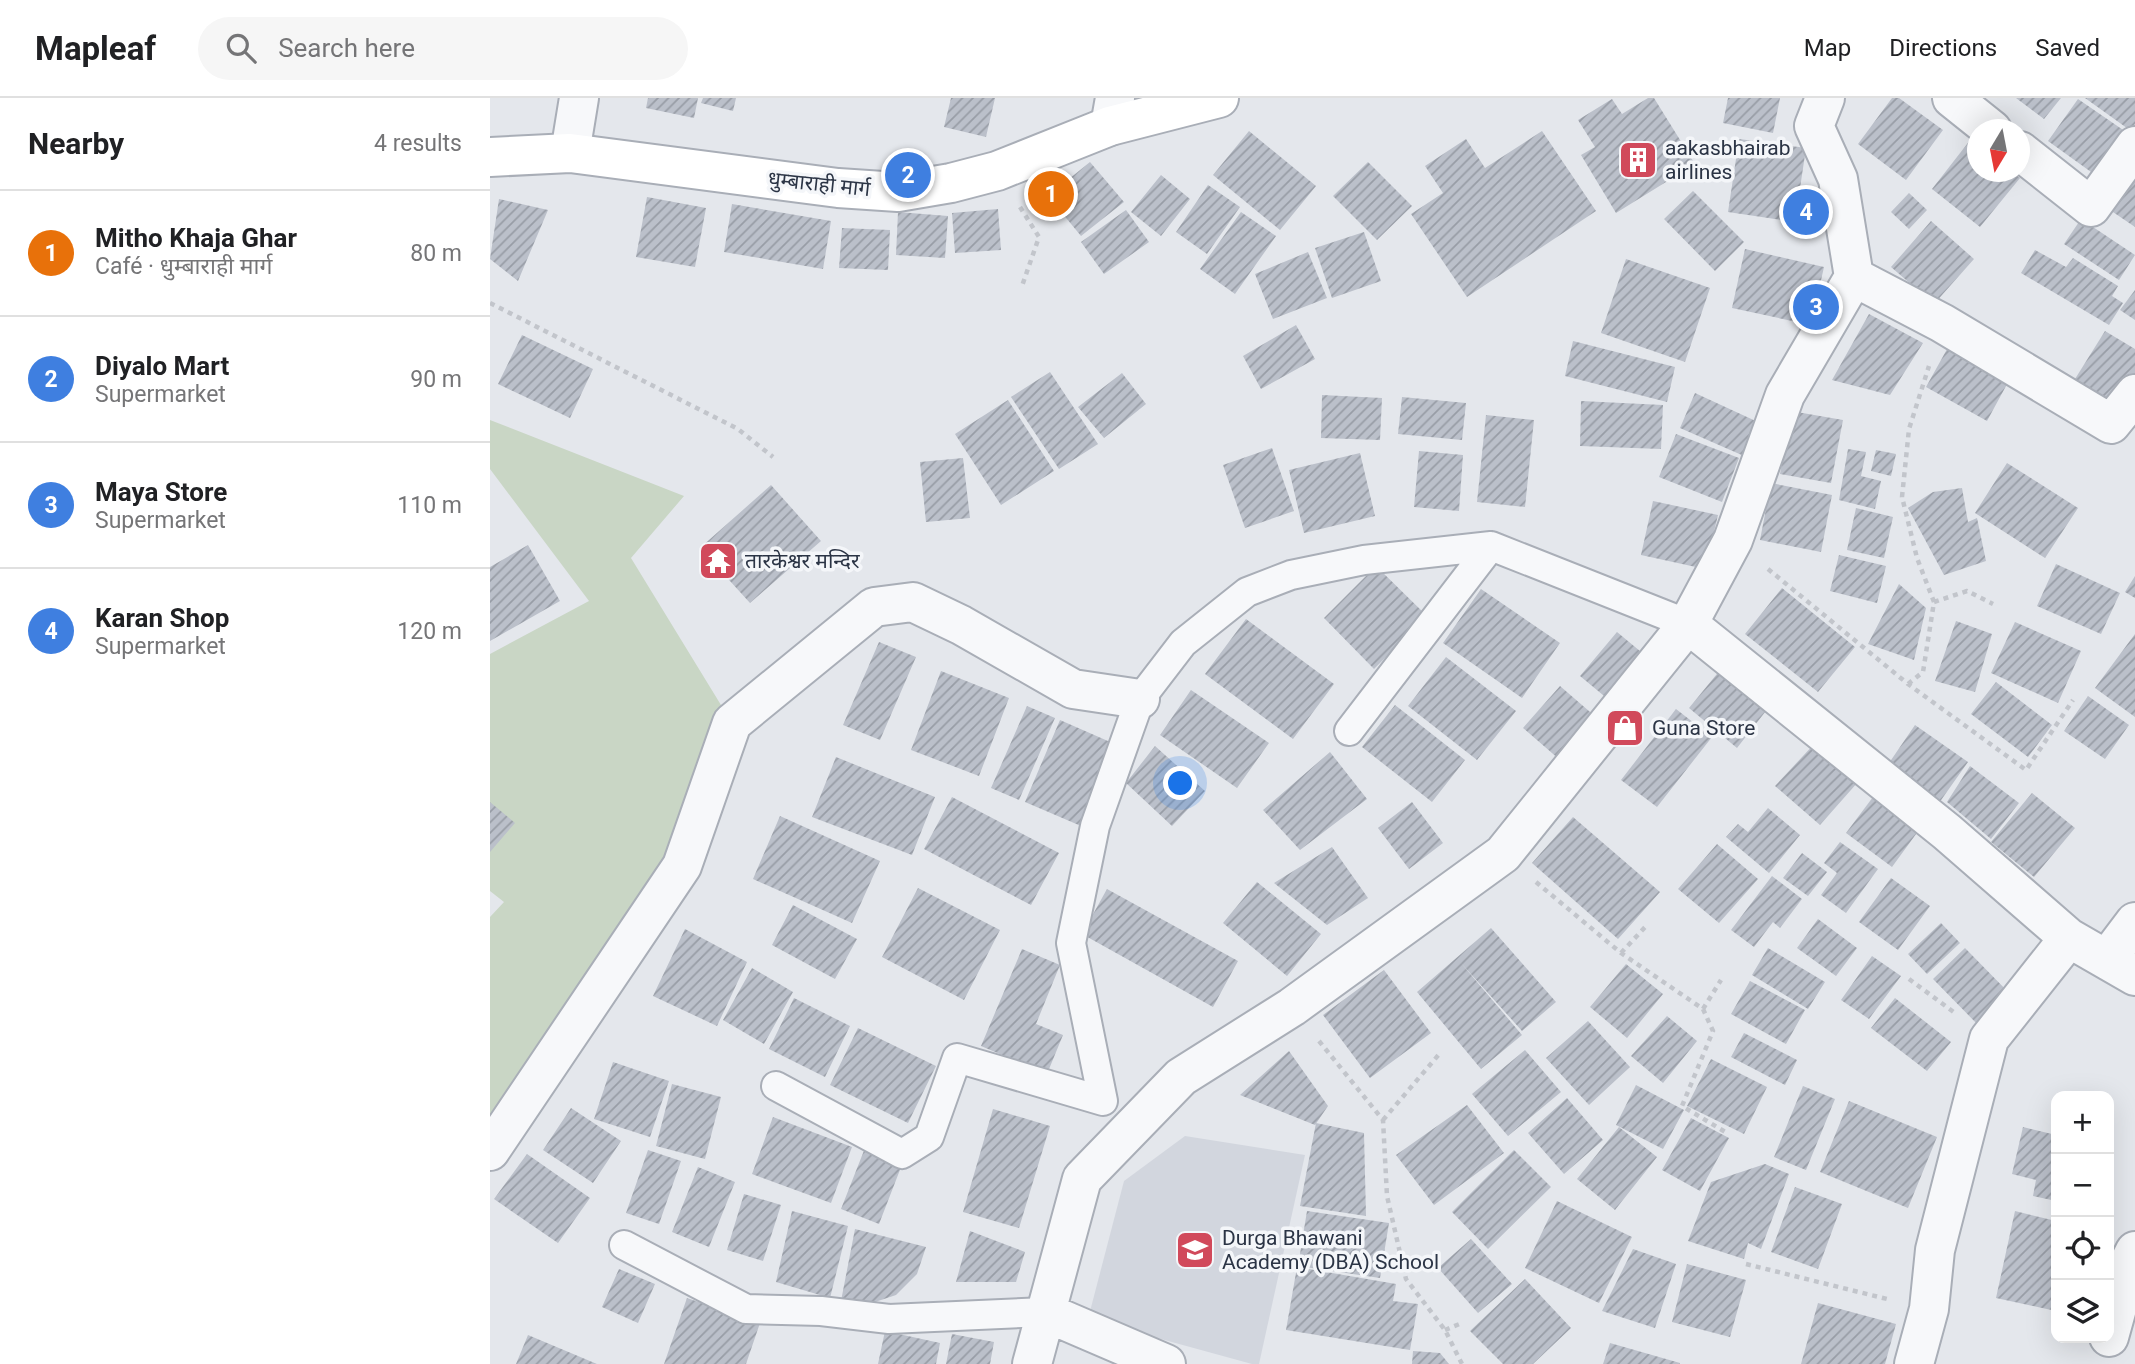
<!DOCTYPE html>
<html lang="en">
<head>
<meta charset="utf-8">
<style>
  :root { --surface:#fff; --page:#f6f6f6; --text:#202124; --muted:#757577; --line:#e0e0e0; --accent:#1a73e8 }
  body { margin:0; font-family:Roboto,"Noto Sans Devanagari",sans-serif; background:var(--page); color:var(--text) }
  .controls { position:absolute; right:21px; bottom:21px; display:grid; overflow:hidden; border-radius:14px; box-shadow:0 7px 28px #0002 }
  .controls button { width:63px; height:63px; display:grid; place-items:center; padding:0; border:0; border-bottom:2px solid var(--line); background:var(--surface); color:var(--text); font:35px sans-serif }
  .compass { position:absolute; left:1477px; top:21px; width:63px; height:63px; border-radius:50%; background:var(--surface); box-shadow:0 7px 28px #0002; rotate:190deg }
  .you { position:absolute; left:691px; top:686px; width:24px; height:24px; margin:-18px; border:5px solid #fff; border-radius:50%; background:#1a73e8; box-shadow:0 0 0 10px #1a73e833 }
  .badge { display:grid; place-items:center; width:46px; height:46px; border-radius:50%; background:var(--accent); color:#fff; font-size:23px; font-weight:700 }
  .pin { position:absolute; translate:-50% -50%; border:4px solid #fff; box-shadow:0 2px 7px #0006 }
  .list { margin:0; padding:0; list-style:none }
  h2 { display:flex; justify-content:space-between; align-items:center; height:91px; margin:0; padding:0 28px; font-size:30px }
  h2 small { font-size:23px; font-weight:400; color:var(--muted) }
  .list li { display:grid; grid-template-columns:46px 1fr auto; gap:21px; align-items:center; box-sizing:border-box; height:126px; padding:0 28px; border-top:2px solid var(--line) }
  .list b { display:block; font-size:26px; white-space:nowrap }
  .list p { margin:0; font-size:23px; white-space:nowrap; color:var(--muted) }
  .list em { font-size:23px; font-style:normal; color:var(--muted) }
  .icon { flex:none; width:38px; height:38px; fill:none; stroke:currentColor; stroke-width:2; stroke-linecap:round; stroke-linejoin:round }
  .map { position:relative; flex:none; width:1645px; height:1266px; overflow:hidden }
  header { display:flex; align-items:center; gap:42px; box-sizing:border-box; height:98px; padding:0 35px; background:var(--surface); border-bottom:2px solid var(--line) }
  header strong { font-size:33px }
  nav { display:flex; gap:38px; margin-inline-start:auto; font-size:24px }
  .search { width:490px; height:63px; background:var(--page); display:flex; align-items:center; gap:18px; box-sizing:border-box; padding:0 24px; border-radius:38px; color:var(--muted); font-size:26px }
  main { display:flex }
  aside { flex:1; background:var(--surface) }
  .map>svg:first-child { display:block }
  .built { fill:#d2d6de }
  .green { fill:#c9d6c5 }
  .building { fill:url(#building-hatch) }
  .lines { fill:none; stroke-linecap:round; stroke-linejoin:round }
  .service-casing { stroke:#a9aeb7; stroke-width:32 }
  .minor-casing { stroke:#a9aeb7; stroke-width:42 }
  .secondary-casing { stroke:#a9aeb7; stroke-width:42 }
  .path { stroke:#c2c5cb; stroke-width:4.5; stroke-dasharray:5 5; stroke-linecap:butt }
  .service { stroke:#f7f8fa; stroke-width:28 }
  .minor { stroke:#f7f8fa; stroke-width:38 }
  .secondary { stroke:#fff; stroke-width:38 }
  .labels { text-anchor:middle; stroke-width:7; stroke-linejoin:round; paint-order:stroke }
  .poi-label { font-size:21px; fill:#2b3445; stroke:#f4f6f9; text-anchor:start }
  .street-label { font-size:21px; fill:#2b3445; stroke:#f4f6f9 }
</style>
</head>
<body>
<header>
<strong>Mapleaf</strong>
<div class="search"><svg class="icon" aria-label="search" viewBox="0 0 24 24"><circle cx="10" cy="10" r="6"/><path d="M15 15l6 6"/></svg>Search here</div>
<nav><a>Map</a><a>Directions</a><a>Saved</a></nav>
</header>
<main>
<aside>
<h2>Nearby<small>4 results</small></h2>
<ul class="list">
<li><span class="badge" style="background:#e8710a">1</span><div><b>Mitho Khaja Ghar</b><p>Café · धुम्बाराही मार्ग</p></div><em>80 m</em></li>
<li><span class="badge" style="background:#3f7fe0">2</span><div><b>Diyalo Mart</b><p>Supermarket</p></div><em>90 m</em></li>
<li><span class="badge" style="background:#3f7fe0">3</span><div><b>Maya Store</b><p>Supermarket</p></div><em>110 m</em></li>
<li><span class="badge" style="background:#3f7fe0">4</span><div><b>Karan Shop</b><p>Supermarket</p></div><em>120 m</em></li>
</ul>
</aside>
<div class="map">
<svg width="1645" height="1266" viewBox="0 0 1645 1266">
  <defs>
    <pattern id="building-hatch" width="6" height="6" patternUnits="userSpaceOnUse" patternTransform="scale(1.75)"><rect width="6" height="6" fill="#bbc0ca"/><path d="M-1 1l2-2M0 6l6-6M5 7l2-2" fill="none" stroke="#989da6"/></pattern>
  </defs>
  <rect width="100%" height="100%" fill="#e4e7ec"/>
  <path class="built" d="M695 1038 815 1057 769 1266H762L598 1221 634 1083Z"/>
  <path class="green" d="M0 322 194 398 141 460 242 625 199 749 0 1056V819L14 804 0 793V556L99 503 0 371Z"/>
  <path class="building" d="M158 0H208L204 20 156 10Z
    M213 0H246L243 13 211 5Z
    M461 0H505L496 39 454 29Z
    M1158 0H1164L1205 66 1126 115 1091 57 1105 49 1088 22 1122 1 1132 16Z
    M1238 0H1290L1283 35 1233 25Z
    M1402 0H1409L1453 32 1416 82 1368 46Z
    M1526 0H1571L1554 21Z
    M1595 0H1645V26L1641 33Z
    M1588 1 1639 36 1608 79 1558 43Z
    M759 33 826 88 790 132 723 77Z
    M1052 33 1106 113 977 199 921 116 953 95 935 68 976 41 995 70Z
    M1249 41 1316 50 1305 124 1238 114Z
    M1481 41 1488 46V74H1522L1530 80 1490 129 1442 91Z
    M600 64 634 104 591 138 558 98Z
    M878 64 922 108 887 142 843 98Z
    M1645 76V129L1620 112Z
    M671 77 700 101 671 138 641 114Z
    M718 87 750 109 717 156 686 134Z
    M1203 93 1254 144 1225 173 1174 121Z
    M1419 95 1437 112 1419 131 1401 114Z
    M157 99 216 110 205 169 146 159Z
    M9 101 58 112 28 183 0 161Z
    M242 106 341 123 333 171 234 154Z
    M508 111 511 152 465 155 462 115Z
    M636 112 659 144 614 176 591 144Z
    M408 114 458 118 455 160 406 157Z
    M751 114 786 138 745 196 710 171Z
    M1591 121 1645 157 1629 182 1574 146Z
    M1441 123 1484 161 1444 206 1401 169Z
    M352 130 400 132 398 172 349 170Z
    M874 134 891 183 842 200 825 150Z
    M1255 151 1334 169 1321 227 1242 210Z
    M1545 152 1576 169 1583 160 1628 188 1622 198 1633 205 1619 227 1531 175Z
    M818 154 837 200 783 221 765 176Z
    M1136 161 1220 190 1195 264 1111 235Z
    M1645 192V222L1630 212Z
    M1379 216 1433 245 1400 297 1342 282Z
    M806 227 825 261 771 291 753 258Z
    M1615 233 1645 251V276L1627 306 1585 281Z
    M32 237 103 271 80 320 8 286Z
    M1083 243 1185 269 1177 304 1075 278Z
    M1461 244 1522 277 1497 323 1436 289Z
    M560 274 608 346 569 371 521 299Z
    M632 275 656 306 614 340 588 309Z
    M1205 295 1270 325 1254 358 1190 330Z
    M832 297 892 300 890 342 831 340Z
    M912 299 976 305 972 342 908 336Z
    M518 302 564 373 511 407 465 336Z
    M1091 303 1173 307 1171 351 1090 348Z
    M1301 313 1353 322 1341 385 1290 376Z
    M996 317 1044 322 1035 409 987 404Z
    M1186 336 1249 360 1232 404 1169 379Z
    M782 350 804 413 755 430 733 367Z
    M1358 351 1376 354 1371 378 1391 383 1385 411 1349 402Z
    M1386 352 1406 356 1401 378 1381 373Z
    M929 353 973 357 969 413 924 409Z
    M870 355 885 418 814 435 799 372Z
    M473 360 480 420 436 424 430 364Z
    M1517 365 1588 410 1555 460 1485 415Z
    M1281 385 1342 397 1331 454 1270 442Z
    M281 387 331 443 260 505 210 450Z
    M1472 390 1478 424 1487 420 1496 463 1454 477 1418 410 1443 394Z
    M1163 403 1228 417 1215 471 1151 457Z
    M1366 410 1403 419 1394 460 1357 452Z
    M38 447 70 503 0 543V469Z
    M1349 457 1396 468 1387 505 1340 493Z
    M1566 466 1630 495 1611 536 1547 508Z
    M886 468 937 518 884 571 834 520Z
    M1645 478V500L1635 494Z
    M1409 486 1436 510 1424 562 1378 546Z
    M1292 490 1365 549 1328 594 1255 536Z
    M991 491 1070 545 1032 600 953 545Z
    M756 521 844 586 803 641 715 576Z
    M1466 523 1502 536 1485 594 1445 583Z
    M1525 524 1591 553 1568 605 1501 575Z
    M1127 534 1162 563 1125 607 1090 578Z
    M1645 536V619L1605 590Z
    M389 544 426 559 390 642 353 627Z
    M956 559 1026 613 987 662 918 608Z
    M1231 571 1279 609 1247 650 1199 610Z
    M451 573 519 600 489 678 421 652Z
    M1506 584 1562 627 1538 659 1481 616Z
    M1070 588 1107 620 1070 662 1033 630Z
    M701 592 779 645 747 690 670 637Z
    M1598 598 1639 627 1615 661 1574 633Z
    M905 607 975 662 942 704 872 649Z
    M537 608 565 620 529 702 501 690Z
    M1186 611 1222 639 1167 709 1131 682Z
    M570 622 627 647 591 728 535 704Z
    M1425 627 1478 664 1449 705 1397 668Z
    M1326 644 1368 684 1330 727 1285 688Z
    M665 648 715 693 682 728 636 685Z
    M840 654 877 701 810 752 773 712Z
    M346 659 445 699 422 757 322 719Z
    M1480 668 1529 705 1501 741 1457 704Z
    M1542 695 1585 730 1544 779 1501 744Z
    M462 699 569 755 541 807 434 751Z
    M1383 699 1429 732 1402 769 1356 735Z
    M0 704 25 725 0 754Z
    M922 704 953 745 919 771 888 730Z
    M1278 710 1310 737 1279 775 1236 739 1248 726 1258 734Z
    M290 718 390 763 362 825 263 781Z
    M1083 719 1170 794 1128 841 1042 765Z
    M1350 744 1388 771 1356 815 1331 797 1347 775 1334 765Z
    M1227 746 1268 781 1229 825 1188 791Z
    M842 749 878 800 837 827 784 785Z
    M1312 755 1337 774 1318 798 1293 780Z
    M1282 778 1312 801 1290 830 1283 824 1264 849 1241 832Z
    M1401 780 1440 808 1408 852 1369 824Z
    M767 784 831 836 797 878 733 825Z
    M428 790 510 832 474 902 392 859Z
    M617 791 748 863 723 909 592 836Z
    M303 807 367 841 345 881 282 847Z
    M1328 821 1367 850 1346 878 1307 850Z
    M1451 825 1470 845 1437 876 1418 856Z
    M1001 830 1066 904 1032 933 971 865 1032 937 991 971 927 894Z
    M195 831 257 864 227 928 163 898Z
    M1278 850 1335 884 1318 911 1262 877Z
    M1475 850 1523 899 1491 930 1443 881Z
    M532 851 570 867 546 926 573 937 557 976 491 948Z
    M1382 858 1411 878 1379 921 1351 902Z
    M1136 866 1173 896 1137 940 1100 909Z
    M262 870 303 894 274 946 233 922Z
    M894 872 941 935 880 980 833 917Z
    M1260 883 1315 912 1296 946 1241 916Z
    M304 900 360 928 335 979 279 951Z
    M1405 900 1461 944 1437 973 1381 930Z
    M1177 918 1207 943 1173 985 1141 958Z
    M1098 923 1140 969 1099 1007 1056 960Z
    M368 930 446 968 418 1025 340 987Z
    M1254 935 1307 962 1295 987 1241 959Z
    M1035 952 1071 994 1018 1038 982 996Z
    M799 953 838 1008 825 1027 750 997Z
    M1221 961 1277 989 1254 1036 1197 1008Z
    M123 964 179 983 160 1039 104 1021Z
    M182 986 231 999 215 1061 166 1048Z
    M1146 987 1194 1012 1173 1051 1126 1027Z
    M1313 988 1345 1001 1316 1072 1284 1059Z
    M1077 1000 1113 1042 1074 1076 1038 1035Z
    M1359 1003 1447 1039 1418 1110 1330 1074Z
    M977 1007 1014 1055 944 1107 906 1057Z
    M81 1010 131 1043 103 1085 53 1052Z
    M503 1011 560 1028 529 1130 473 1114Z
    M283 1019 362 1049 341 1105 262 1076Z
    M1201 1020 1239 1040 1210 1093 1172 1072Z
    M826 1025 874 1035 876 1118 810 1108Z
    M1129 1029 1167 1059 1125 1112 1087 1081Z
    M1533 1029 1566 1037V1103L1543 1098 1546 1082 1522 1076Z
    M375 1050 413 1064 389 1126 351 1111Z
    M158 1052 191 1063 169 1126 136 1115Z
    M1024 1052 1061 1089 998 1151 962 1114Z
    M37 1056 100 1100 68 1145 4 1101Z
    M1275 1066 1299 1076 1271 1151 1258 1145 1254 1161 1198 1143 1221 1084Z
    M208 1069 245 1084 219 1149 182 1134Z
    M1305 1089 1352 1106 1328 1171 1281 1154Z
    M254 1096 291 1107 273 1163 237 1152Z
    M1067 1103 1142 1139 1109 1205 1035 1170Z
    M302 1113 358 1128 340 1200 286 1184Z
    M817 1113 899 1125 890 1180 808 1168Z
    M1525 1113 1566 1123V1213L1506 1200Z
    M365 1131 436 1149 427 1176 406 1197 376 1207 351 1203Z
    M480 1133 535 1154 526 1184H466Z
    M981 1141 1022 1186 988 1215 948 1170Z
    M1143 1151 1186 1166 1165 1230 1112 1213Z
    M1197 1166 1256 1182 1240 1239 1182 1224Z
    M807 1169 906 1186 903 1203 928 1206 920 1252 796 1232Z
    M129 1171 165 1186 148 1225 112 1209Z
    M1035 1181 1081 1230 1043 1266H1013L980 1233Z
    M197 1200 270 1225 256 1266H174Z
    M1328 1205 1406 1226 1395 1266H1311Z
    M395 1233 450 1245 446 1266H388Z
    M462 1236 504 1244 500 1266H456Z
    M38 1237 107 1266H26Z
    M1120 1245 1190 1265V1266H1113Z
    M923 1253 950 1255 959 1266H922Z"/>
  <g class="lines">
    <defs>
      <path id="service" d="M859 633 1001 448
        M286 988 412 1056 439 1039 467 960 613 1003 581 845 605 728 650 601 693 545 757 494 801 477 874 462 1001 448 1198 526
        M134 1147 256 1211 331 1213 399 1221 555 1214"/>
      <path id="minor" d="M1462 0 1502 32
        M620 28 625 0
        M1530 53 1601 109 1645 48
        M80 55 89 0
        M1364 179 1452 225 1621 326 1645 296
        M1198 526 1457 734 1579 840 1645 878
        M1617 861 1645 824
        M0 1053 192 768 242 625 384 509 423 504 471 527 583 591 650 601
        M555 1214 676 1266
        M1619 1239 1640 1163 1645 1153
        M542 1266 592 1081 691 979 802 909 1013 756 1198 526 1243 442 1295 297 1364 179 1348 81 1324 28 1335 0
        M1424 1266 1439 1211 1445 1152 1499 941 1579 840"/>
      <path id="secondary" d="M0 59 80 55 348 90 408 94 461 85 507 73 620 28 729 0"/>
    </defs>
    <use href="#service" class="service-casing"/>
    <use href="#minor" class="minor-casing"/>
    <use href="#secondary" class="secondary-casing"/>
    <path class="path" d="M530 109 549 139 532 188
      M0 205 248 331 283 359
      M1278 471 1418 586 1536 672 1583 602
      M1444 504 1477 493 1503 506
      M1418 586 1433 574 1444 504 1427 460 1412 399 1419 331 1439 268
      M1046 784 1131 855 1213 911 1223 933 1192 1008 1237 1035
      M1131 855 1157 827
      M1419 881 1465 915
      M1213 911 1231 882
      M829 943 893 1022 897 1098 916 1181 955 1232 972 1266
      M893 1022 951 954
      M1256 1166 1397 1201
      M955 1232 972 1225"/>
    <use href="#service" class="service"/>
    <use href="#minor" class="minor"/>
    <use href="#secondary" class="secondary"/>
  </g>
  <defs>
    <symbol id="building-square" viewBox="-11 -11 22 22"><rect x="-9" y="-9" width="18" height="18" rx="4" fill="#d1495b" stroke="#f4f6f9"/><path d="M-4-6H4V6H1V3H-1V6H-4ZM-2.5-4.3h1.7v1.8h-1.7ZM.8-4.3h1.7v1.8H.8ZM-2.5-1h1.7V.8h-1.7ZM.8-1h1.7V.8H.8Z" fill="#fff"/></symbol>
    <symbol id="temple-square" viewBox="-11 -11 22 22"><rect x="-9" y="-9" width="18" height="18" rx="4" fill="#d1495b" stroke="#f4f6f9"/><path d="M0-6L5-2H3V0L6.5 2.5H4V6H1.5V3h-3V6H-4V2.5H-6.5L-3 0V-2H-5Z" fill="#fff"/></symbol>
    <symbol id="shop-square" viewBox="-11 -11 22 22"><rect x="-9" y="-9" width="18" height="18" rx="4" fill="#d1495b" stroke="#f4f6f9"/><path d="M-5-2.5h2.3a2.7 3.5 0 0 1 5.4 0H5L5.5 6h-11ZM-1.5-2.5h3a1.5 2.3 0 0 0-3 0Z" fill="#fff"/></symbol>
    <symbol id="school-square" viewBox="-11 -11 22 22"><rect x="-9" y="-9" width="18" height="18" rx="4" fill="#d1495b" stroke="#f4f6f9"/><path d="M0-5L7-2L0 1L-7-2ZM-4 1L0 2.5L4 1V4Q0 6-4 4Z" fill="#fff"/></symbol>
  </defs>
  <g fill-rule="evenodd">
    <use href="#building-square" x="1126" y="40" width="44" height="44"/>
    <use href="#temple-square" x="206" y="441" width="44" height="44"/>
    <use href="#shop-square" x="1113" y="608" width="44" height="44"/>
    <use href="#school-square" x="683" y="1130" width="44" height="44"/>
  </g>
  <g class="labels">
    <g class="poi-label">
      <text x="1175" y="57">aakasbhairab<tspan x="1175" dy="24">airlines</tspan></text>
      <text x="255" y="470">तारकेश्वर मन्दिर</text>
      <text x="1162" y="637">Guna Store</text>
      <text x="732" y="1147">Durga Bhawani<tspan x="732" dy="24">Academy (DBA) School</tspan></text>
    </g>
    <g class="street-label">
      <text transform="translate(329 86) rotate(6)" y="7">धुम्बाराही मार्ग</text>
    </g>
  </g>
</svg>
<div class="controls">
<button>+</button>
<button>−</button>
<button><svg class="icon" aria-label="locate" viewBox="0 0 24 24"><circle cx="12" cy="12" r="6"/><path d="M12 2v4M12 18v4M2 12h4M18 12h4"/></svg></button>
<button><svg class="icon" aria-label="layers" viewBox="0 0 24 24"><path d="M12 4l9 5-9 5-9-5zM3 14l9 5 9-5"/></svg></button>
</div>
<svg class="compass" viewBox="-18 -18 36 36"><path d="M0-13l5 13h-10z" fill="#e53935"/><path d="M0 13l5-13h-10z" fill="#757577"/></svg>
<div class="you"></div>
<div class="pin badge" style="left:561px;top:96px;background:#e8710a">1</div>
<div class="pin badge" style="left:418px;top:77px;background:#3f7fe0">2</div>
<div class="pin badge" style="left:1326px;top:209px;background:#3f7fe0">3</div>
<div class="pin badge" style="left:1316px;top:114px;background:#3f7fe0">4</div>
</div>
</main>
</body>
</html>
